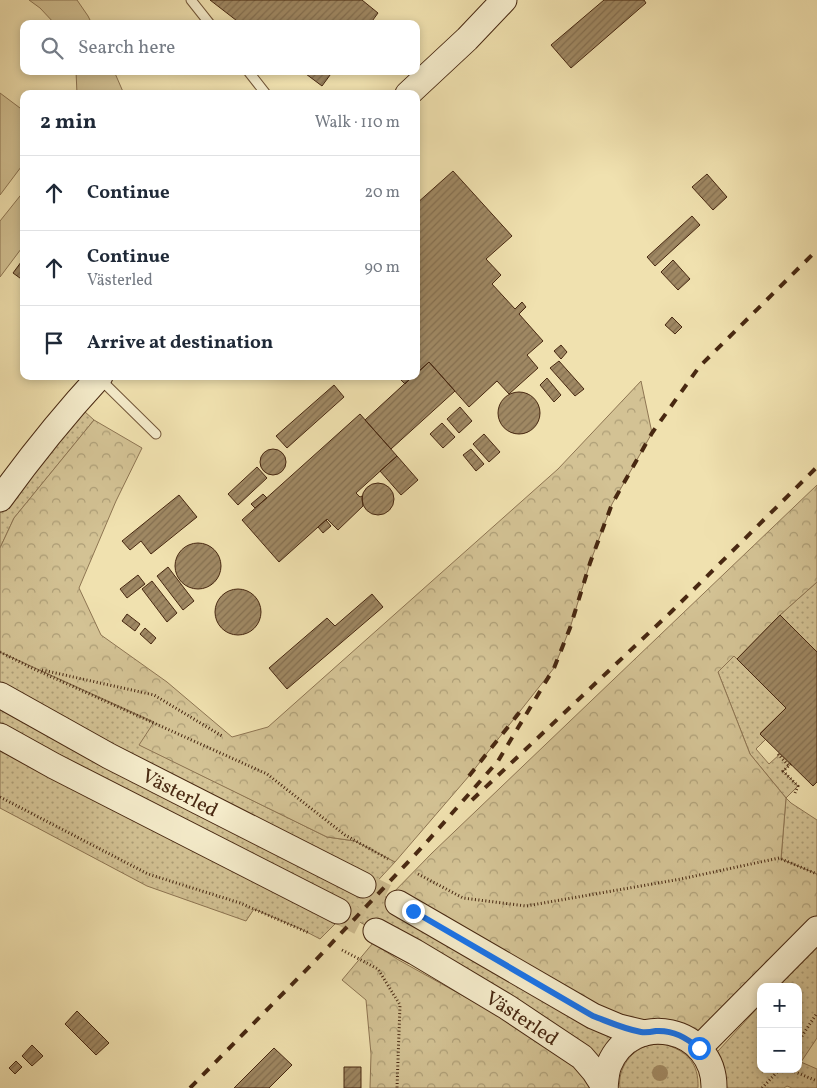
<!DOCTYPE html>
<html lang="en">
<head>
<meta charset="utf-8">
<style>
  :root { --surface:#fff; --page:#f6f6f7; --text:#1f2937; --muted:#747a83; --line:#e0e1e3 }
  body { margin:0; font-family:Vollkorn,serif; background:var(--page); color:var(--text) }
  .controls { position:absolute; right:15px; bottom:15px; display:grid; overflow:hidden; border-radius:10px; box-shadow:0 2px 8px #0003 }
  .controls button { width:45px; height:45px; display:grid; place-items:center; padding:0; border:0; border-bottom:1px solid var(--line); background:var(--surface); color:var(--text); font:25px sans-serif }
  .stop { position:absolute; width:15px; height:15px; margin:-11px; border:4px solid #1a73e8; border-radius:50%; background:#fff }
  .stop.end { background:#1a73e8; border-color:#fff; box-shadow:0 1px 5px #0008 }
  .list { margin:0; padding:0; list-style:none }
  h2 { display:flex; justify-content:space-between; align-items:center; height:65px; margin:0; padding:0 20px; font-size:21px }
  h2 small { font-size:16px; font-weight:400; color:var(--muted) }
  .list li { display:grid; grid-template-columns:32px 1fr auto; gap:15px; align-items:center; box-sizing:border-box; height:75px; padding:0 20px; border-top:1px solid var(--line) }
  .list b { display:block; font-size:19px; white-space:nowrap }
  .list p { margin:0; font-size:16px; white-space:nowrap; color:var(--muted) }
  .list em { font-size:16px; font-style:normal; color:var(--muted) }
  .icon { flex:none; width:28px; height:28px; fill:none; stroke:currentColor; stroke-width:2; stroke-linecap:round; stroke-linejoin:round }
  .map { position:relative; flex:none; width:817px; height:1088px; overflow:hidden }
  .search { position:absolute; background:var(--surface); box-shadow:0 2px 8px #0003; left:20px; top:20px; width:400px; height:55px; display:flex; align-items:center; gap:12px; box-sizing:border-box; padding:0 18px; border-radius:10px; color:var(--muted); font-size:19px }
  .panel { position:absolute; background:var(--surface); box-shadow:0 2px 8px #0003; left:20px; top:90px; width:400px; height:290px; border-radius:10px }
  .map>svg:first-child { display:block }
  .grass { fill:url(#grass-dots); stroke:#8e7552 }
  .forest { fill:url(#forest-crowns); stroke:#8e7552 }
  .pitch { fill:#d3c294; stroke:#8e7552 }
  .building { fill:url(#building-hatch); stroke:#482811 }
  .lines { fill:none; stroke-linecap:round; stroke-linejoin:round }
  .secondary-tunnel { stroke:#cebc8f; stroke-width:25; stroke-dasharray:25 12; stroke-linecap:butt }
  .lane-casing { stroke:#725638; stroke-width:11 }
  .secondary-casing { stroke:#482811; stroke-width:27 }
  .path { stroke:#482811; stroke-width:3; stroke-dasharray:1 2.5; stroke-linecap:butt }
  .lane { stroke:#f5eccb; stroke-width:9 }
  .secondary { stroke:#f5eccb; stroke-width:25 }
  .rail { stroke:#482811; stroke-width:4; stroke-dasharray:9 9; stroke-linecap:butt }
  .tree { fill:#a38c66 }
  .route { stroke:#1a73e8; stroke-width:6 }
  .labels { text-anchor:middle; stroke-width:4; stroke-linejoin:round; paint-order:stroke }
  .street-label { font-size:20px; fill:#482811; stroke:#f5eccb }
</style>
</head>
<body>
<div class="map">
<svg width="817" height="1088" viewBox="0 0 817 1088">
  <defs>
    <pattern id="grass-dots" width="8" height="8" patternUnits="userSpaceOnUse" patternTransform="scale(1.25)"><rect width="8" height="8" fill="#d3c294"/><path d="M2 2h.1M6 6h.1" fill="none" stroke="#ad9e77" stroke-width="1.8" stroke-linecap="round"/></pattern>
    <pattern id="forest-crowns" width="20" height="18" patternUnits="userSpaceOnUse" patternTransform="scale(1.25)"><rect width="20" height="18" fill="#d3c294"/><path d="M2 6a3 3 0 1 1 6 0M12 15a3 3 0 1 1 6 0" fill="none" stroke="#ad9e77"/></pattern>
    <pattern id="building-hatch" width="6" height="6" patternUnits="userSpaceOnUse" patternTransform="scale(1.25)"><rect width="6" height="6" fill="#9f8863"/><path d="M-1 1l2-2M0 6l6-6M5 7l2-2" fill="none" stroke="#846f50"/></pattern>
  </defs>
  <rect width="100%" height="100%" fill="#f0e1af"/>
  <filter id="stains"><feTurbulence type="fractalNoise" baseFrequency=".004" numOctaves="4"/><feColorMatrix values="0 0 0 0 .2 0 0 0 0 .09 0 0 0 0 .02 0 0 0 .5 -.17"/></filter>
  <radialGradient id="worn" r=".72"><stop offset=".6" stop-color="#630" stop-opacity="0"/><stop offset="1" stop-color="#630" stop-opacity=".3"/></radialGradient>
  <path class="grass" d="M75 403 94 420 14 518 0 548V499Z
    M817 582V652L780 615Z
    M0 652 154 723 140 745 327 837 355 841 395 862 370 889 413 911 619 1027 609 1064 376 931 345 914 320 939 301 929 254 909 246 921 147 886 0 808Z
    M734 656 786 708 760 733 766 739 756 749 769 764 780 754 791 764 783 771 798 786 786 798 791 803 817 820V874L781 859 786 798 750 754 718 672Z
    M817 942V1038L801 1062 817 1069V1088H792L787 1086 784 1088H714L708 1062 761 1004V1069H798V987H777Z
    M664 1044C687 1051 699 1063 698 1088H620C617 1069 632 1048 651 1045 655 1044 660 1044 664 1044Z"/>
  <path class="forest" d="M641 381 652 433 612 504 590 563 570 628 554 668 469 776 395 862 355 841 327 837 139 745 154 722 0 652V548L14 518 94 420 142 448 116 501 79 588 101 635 167 682 232 737 268 727 558 469Z
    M817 485V582L780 615 737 659 734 656 718 672 750 754 786 798 781 859 817 874V929L699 1048 644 1033 388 898 432 853Z
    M373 943 397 959 510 1022 575 1064 585 1077 590 1088H370L371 1054 366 1000 342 980Z"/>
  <path class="pitch" d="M29 0H77L88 16 92 24H55L40 8Z
    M76 71H114L124 94H77Z
    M0 93 24 111V163L0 195Z
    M24 191V245L0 277V221Z"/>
  <path class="building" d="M210 0H362L378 13 370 24H241Z
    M604 0H644L646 3 571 68 551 45Z
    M302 71H333L322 86Z
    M453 171 512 236 486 259 501 275 492 284 515 309 522 302 526 307 519 314 543 341 527 355 538 368 509 394 497 381 469 407 429 362 416 374V204Z
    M707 174 727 197 713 210 692 187Z
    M692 216 700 225 655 266 647 257Z
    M24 258V281L13 273Z
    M673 260 690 279 678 290 661 272Z
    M672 317 682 327 675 334 665 325Z
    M561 345 567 352 561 359 554 351Z
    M559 361 584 389 575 396 550 368Z
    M429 362 455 391 391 449 365 420 413 376H416V374Z
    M397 376H413L405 384Z
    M547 378 561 395 554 402 540 385Z
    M334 385 344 397 287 448 276 436Z
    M498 413a21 21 0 1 1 42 0a21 21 0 1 1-42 0Z
    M460 407 472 421 459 433 447 419Z
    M360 414 397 456 356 493 360 497 362 496 363 506 338 530 327 519 279 562 242 520Z
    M442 423 455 437 443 448 430 434Z
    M484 434 500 452 489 462 473 444Z
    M260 462a13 13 0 1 1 26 0a13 13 0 1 1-26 0Z
    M471 449 484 464 476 471 463 455Z
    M397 456 418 480 401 495 380 471Z
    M257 467 267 478 238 505 228 494Z
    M362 499a16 16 0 1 1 32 0a16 16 0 1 1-32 0Z
    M263 494 267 498 255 508 251 504Z
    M179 495 197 517 151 554 141 541 130 550 122 541Z
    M326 520 331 526 323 533 318 527Z
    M175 566a23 23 0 1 1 46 0a23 23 0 1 1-46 0Z
    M168 567 194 601 183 610 157 576Z
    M138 575 145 584 127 598 120 589Z
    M152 581 177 613 167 622 142 589Z
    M215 612a23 23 0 1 1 46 0a23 23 0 1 1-46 0Z
    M372 594 383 607 287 689 269 668 327 618 335 626Z
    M127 614 140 624 135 631 122 621Z
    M780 615 817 652V782L813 786 760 734 786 708 737 659Z
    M145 628 156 638 151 644 140 634Z
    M77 1011 109 1043 96 1055 65 1024Z
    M32 1045 43 1056 32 1066 22 1056Z
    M274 1048 292 1065 269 1088H234Z
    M16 1061 22 1067 15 1074 9 1068Z
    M344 1067H361V1088H344Z"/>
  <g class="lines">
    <path class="secondary-tunnel" d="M363 885 398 903
      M338 911 376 931"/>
    <defs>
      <path id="lane" d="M191 0 210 24
        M248 71 266 94
        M99 378 156 434"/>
      <g id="secondary">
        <path d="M408 94 467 39 504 0"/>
        <path d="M0 499C31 456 64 415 100 376"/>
        <path id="s1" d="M0 695 109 756 363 885"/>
        <path d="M0 736 54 766 338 911"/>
        <path d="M398 903 593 1016 619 1027 644 1033"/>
        <path id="s2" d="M376 931 415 952 507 1007 582 1057 594 1071 605 1088"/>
        <path d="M699 1048 817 929"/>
        <path d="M605 1088C606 1080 606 1072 609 1065 632 1009 715 1027 714 1088"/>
      </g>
    </defs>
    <use href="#lane" class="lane-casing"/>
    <use href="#secondary" class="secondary-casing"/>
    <path class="path" d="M0 652 34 669 267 774 345 835 388 859
      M42 670 154 695 222 736
      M778 754 789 766
      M791 764 783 771 798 786 795 793
      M0 797 148 874 240 903 309 933
      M418 874 463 898 526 906 681 879 779 858 817 874
      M342 950 378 969 400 1005 397 1088
      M798 1042 817 1013
      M788 1069 817 1081
      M762 1088 780 1069"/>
    <use href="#lane" class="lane"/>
    <use href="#secondary" class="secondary"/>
    <path class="rail" d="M469 776 523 708
      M472 800 671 612 817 467
      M190 1088 313 963 425 844 498 761 554 668 570 628 590 563 612 504 652 433 699 367 817 250"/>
  </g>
  <circle class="tree" cx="660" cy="1073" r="8"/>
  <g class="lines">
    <path class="route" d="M413 911 593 1016C609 1022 624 1029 641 1032 646 1033 651 1032 656 1031 674 1030 686 1038 699 1048"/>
  </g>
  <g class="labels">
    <g class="street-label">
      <text dy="7" stroke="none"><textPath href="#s1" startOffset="205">Västerled</textPath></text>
      <text dy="7" stroke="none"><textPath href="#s2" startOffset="170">Västerled</textPath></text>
    </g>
  </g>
  <rect width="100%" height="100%" filter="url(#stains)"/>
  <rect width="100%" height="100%" fill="url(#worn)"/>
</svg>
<div class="controls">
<button>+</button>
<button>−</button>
</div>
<div class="stop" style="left:699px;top:1048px"></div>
<div class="stop end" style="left:413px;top:911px"></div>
<div class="search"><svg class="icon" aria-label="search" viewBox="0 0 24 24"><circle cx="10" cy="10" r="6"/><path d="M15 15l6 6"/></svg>Search here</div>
<section class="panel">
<h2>2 min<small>Walk · 110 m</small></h2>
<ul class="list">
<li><svg class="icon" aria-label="ahead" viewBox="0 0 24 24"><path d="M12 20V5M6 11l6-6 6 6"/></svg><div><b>Continue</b></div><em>20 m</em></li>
<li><svg class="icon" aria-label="ahead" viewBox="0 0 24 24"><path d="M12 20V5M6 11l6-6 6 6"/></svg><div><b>Continue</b><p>Västerled</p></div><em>90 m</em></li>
<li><svg class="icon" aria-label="arrive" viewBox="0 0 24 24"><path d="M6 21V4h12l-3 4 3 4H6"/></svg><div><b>Arrive at destination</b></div></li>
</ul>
</section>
</div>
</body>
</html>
